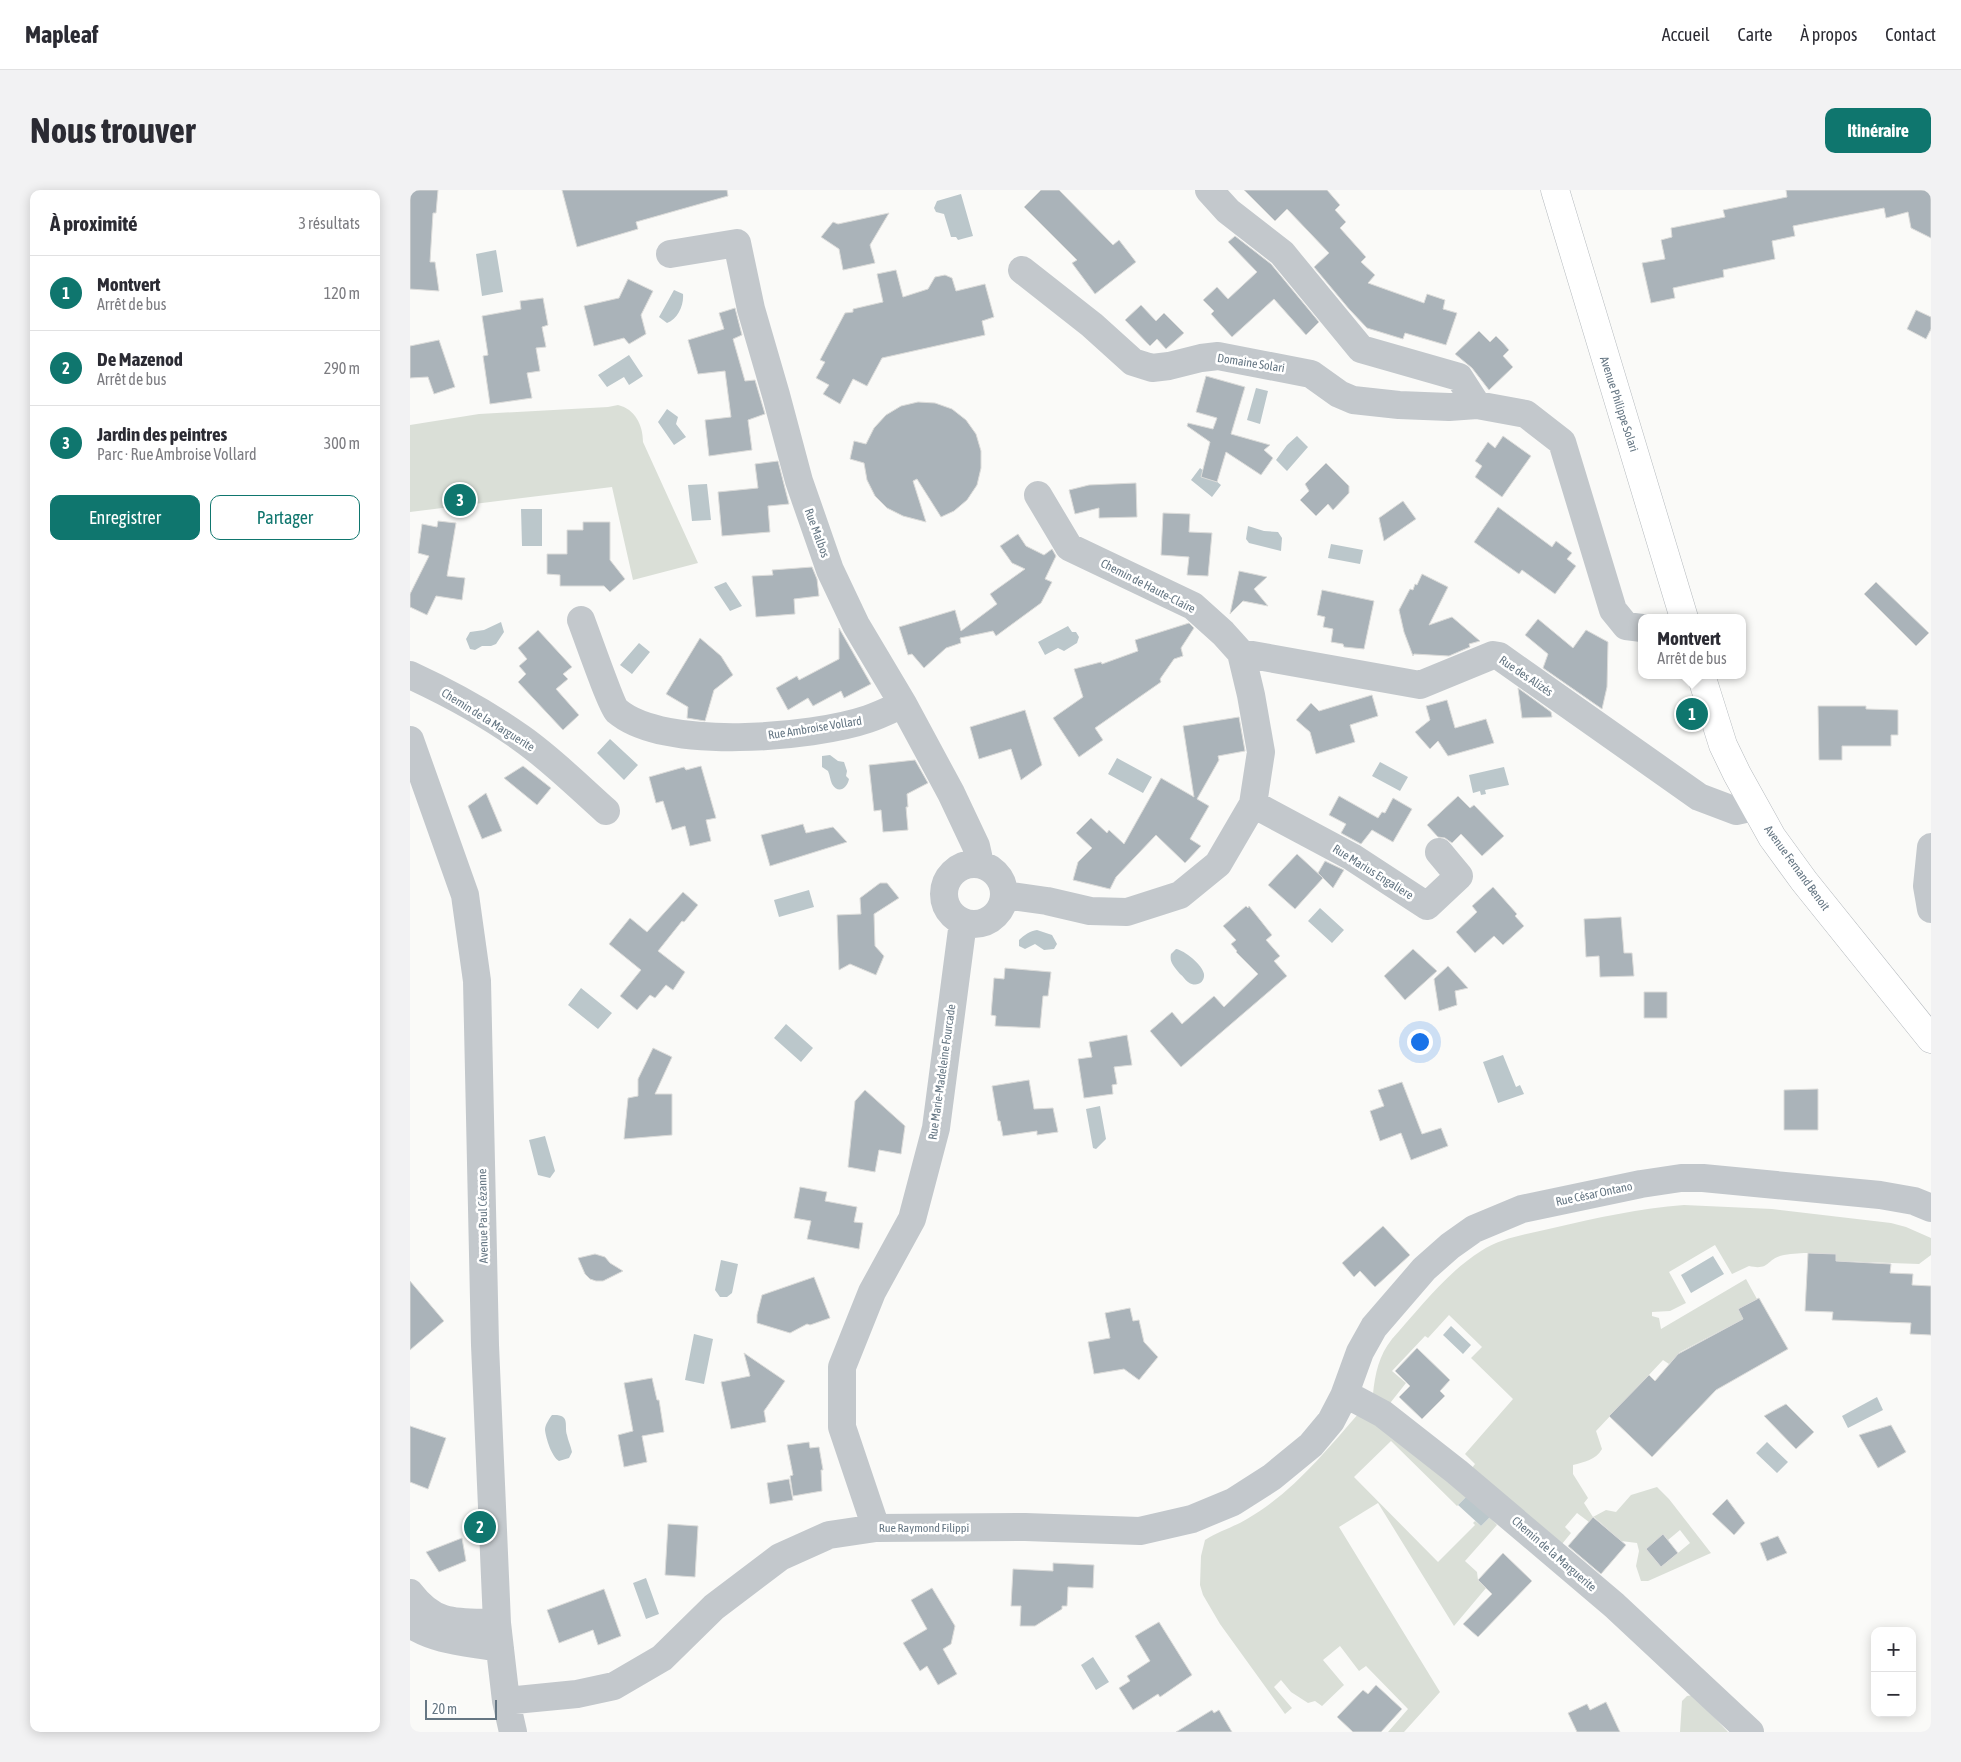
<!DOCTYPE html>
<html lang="fr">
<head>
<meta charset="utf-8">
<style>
  :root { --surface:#fff; --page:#f2f2f3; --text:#2b2b33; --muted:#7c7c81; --line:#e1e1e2; --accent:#0f766e }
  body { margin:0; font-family:"Asap Condensed",sans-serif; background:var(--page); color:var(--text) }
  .controls { position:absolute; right:15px; bottom:15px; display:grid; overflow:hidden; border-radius:10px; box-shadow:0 2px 12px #0003 }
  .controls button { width:45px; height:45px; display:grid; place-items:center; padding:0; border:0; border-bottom:1px solid var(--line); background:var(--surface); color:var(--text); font:25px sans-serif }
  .scale { position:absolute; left:15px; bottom:12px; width:72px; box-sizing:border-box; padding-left:5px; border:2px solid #657683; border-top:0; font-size:14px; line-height:18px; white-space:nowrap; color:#657683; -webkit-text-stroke:4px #fff; paint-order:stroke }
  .you { position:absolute; left:1009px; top:851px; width:18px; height:18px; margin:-12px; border:4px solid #fff; border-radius:50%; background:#1a73e8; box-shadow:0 0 0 8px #1a73e833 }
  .badge { display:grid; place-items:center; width:32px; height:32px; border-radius:50%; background:var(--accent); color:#fff; font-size:16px; font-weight:700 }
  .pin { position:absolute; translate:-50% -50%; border:2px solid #fff; box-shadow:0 1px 5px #0006 }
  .popup { position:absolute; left:1228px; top:424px; width:108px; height:65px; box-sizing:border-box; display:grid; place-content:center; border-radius:10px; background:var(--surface); filter:drop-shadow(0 1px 4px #0005); font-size:16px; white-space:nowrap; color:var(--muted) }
  .popup b { font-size:19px; color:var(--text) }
  .popup::after { content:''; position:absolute; left:50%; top:100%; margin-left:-10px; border:10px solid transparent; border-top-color:var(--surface) }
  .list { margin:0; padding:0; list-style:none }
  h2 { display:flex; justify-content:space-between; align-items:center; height:65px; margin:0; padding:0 20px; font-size:21px }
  h2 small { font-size:16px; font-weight:400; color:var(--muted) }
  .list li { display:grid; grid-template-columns:32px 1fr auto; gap:15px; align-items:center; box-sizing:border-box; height:75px; padding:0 20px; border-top:1px solid var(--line) }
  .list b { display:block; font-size:19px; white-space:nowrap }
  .list p { margin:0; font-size:16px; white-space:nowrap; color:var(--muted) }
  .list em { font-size:16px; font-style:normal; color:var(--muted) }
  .actions { display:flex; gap:10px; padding:15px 20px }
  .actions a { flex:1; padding:11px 0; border:1px solid var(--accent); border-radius:10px; text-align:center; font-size:18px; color:var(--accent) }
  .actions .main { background:var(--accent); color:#fff }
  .map { position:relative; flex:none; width:1521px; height:1542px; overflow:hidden; border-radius:10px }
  header { display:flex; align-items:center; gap:30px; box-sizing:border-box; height:70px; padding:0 25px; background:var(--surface); border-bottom:1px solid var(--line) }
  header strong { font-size:24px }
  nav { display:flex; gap:28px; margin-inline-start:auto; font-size:18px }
  .intro { display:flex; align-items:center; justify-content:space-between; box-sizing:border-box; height:120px; padding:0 30px }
  h1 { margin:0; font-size:35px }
  .button { padding:12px 22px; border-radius:10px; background:var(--accent); color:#fff; font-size:18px; font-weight:700 }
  main { display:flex; gap:30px; padding:0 30px }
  aside { flex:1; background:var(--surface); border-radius:10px; box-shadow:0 2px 12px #0003 }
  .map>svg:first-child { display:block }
  .green { fill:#dadfd7; fill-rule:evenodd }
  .water { fill:#bbc7cb }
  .building { fill:#aab3b9; stroke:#dcdcda }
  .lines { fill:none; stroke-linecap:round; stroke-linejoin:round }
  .major-casing { stroke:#b5babe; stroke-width:29 }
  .minor { stroke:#c3c8cc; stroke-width:28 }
  .major { stroke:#fff; stroke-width:28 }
  .labels { text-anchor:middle; stroke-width:5; stroke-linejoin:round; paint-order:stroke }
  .street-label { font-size:12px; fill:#657683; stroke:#fff }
</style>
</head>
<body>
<header>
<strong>Mapleaf</strong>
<nav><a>Accueil</a><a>Carte</a><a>À propos</a><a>Contact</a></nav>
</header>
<div class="intro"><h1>Nous trouver</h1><a class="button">Itinéraire</a></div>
<main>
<aside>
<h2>À proximité<small>3 résultats</small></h2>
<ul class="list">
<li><span class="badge">1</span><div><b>Montvert</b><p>Arrêt de bus</p></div><em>120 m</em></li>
<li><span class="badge">2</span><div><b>De Mazenod</b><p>Arrêt de bus</p></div><em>290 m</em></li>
<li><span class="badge">3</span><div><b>Jardin des peintres</b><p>Parc · Rue Ambroise Vollard</p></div><em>300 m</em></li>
</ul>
<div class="actions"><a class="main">Enregistrer</a><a>Partager</a></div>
</aside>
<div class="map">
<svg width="1521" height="1542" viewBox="0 0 1521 1542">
  <rect width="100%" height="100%" fill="#fafaf8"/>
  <path class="green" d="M208 215C225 219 233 235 233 252L288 373 223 390 202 297 0 322V235L69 224 198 217Z
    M1274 1015 1362 1019 1481 1033 1496 1037 1521 1048V1065L1509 1074 1426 1071V1064C1409 1063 1392 1062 1374 1065 1356 1068 1361 1081 1339 1076L1322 1084 1305 1055 1259 1082 1276 1113 1260 1121 1242 1122V1126L1249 1128 1251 1139 1336 1089 1347 1109 1328 1119 1333 1129 1270 1162 1259 1174 1253 1170 1186 1241 1192 1259C1186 1270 1174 1272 1163 1275V1284L1178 1308 1174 1313 1183 1327 1196 1320 1206 1322 1221 1305 1247 1297 1259 1309 1301 1363 1238 1391H1231L1226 1376 1229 1361 1227 1353 1211 1351 1184 1327 1179 1332 1167 1323 1155 1337 1161 1343 1152 1354 1059 1282 1065 1274 1055 1264 1103 1209 1061 1168 1072 1157 1039 1125 1018 1148 1015 1146 982 1181 996 1193 977 1217 963 1204C965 1184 969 1165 982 1149 1010 1118 1036 1083 1071 1061 1093 1047 1119 1044 1143 1038 1187 1028 1230 1018 1274 1015ZM1270 1340 1280 1353 1251 1377 1236 1359 1254 1345 1258 1350Z
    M949 1223 1060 1303 1047 1316 981 1251 944 1287 1028 1372 1065 1335 1063 1333 1065 1331 1071 1336 1080 1327 1087 1335 1055 1371 1067 1382 1068 1390 1076 1398 1044 1436 968 1313 929 1337 1030 1502 994 1542H978L998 1519 956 1476 949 1481 930 1456 913 1470 934 1495 912 1516 905 1511 898 1513 881 1502 871 1490 864 1497 882 1518 875 1524 810 1434 793 1405 790 1395 791 1366 795 1350C809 1341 824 1337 837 1329 882 1303 915 1262 949 1223Z
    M1283 1505 1318 1542H1270L1272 1511 1277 1506Z"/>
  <path class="water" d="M551 4 563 46 548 50 546 47H541L534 24 526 22 524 18 527 11Z
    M86 60 93 102 72 106 66 64Z
    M264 100 273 104C274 115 268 129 257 133L249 127Z
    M219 165 233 186 219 195 214 187 197 197 188 185Z
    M846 198 858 201 850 234 837 230Z
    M257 219 268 227 266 234 276 247 264 255 248 232Z
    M887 246 898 257 877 281 866 270 877 255Z
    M790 278 811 295 802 307 781 290Z
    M297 294 301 330 282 331 278 295Z
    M111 319H132V356H112Z
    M838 336 854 341 868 342 872 348 871 361 839 353 836 349Z
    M921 354 953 360 950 374 918 368Z
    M316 392 332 416 320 421 304 397Z
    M91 432 94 442 86 454 81 456H72L65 460 60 459 56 449 60 442 74 440Z
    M658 436 662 442H666L669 447 667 453 654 461 648 458 635 465 628 452Z
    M229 453 240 462 222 484 210 475Z
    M200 549 228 575 214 590 187 563Z
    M420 565 428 571 434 572 437 581 436 586 439 589C437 599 428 604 422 594 420 590 420 585 418 581L412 577V566Z
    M707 568 742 587 733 603 698 584Z
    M970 572 998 587 990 601 962 586Z
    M1094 577 1099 595 1075 600 1076 604 1071 605 1070 601 1063 603 1059 585Z
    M399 700 404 717 369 727 364 710Z
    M910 718 934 740 922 753 898 731Z
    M627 740 642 745 647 754 644 759 634 760 625 754 615 759 609 756V750C614 745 620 741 627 740Z
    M766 759C774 760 793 775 794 784 795 793 786 798 778 792 775 790 773 786 770 784 765 777 759 773 761 764Z
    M171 798 202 823 188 839 158 815Z
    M376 834 403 858 391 872 364 848Z
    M1093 865 1106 897 1110 895 1114 904 1088 913 1073 872Z
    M690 916 696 949 686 959 683 958 676 919Z
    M135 946 145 981 140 988 128 985 119 950Z
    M1303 1066 1314 1084 1281 1103 1271 1085Z
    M311 1070 328 1074 322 1103 317 1107H310L305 1100Z
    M1041 1136 1061 1155 1053 1164 1033 1145Z
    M284 1144 303 1149 294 1194 275 1190Z
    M1467 1207 1473 1220 1438 1238 1432 1226Z
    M142 1225C161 1224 154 1235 157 1245 158 1251 161 1256 162 1262L159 1268 149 1271C142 1267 136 1249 135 1240 135 1235 139 1229 142 1225Z
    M1357 1252 1378 1272 1367 1283 1346 1263Z
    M1057 1306 1080 1327 1071 1336 1048 1315Z
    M236 1388 249 1424 236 1429 223 1393Z
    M683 1467 699 1492 686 1500 671 1475Z"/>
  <path class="building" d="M0 0H28L26 23H23L20 72H25L29 101 0 99Z
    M152 0H317L318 6 226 32 228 39 167 57Z
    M631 0H649L703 55 709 50 726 72 685 104 662 73 667 70 614 17Z
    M834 0H917L930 15 925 20 936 32 930 38 956 67 951 72 965 85 958 93 1014 113 1017 104 1035 110 1033 119 1047 123 1036 155 995 143 993 149 957 138 939 119 904 77 919 63 877 19 865 31Z
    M1376 0H1521V48L1501 38 1498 22 1476 28 1474 18 1383 36 1385 46 1362 51 1365 69 1313 80 1314 87 1263 98 1265 108 1241 113 1232 73 1255 69 1251 50 1262 47 1261 38 1315 27 1313 20 1377 7Z
    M479 23 460 55 465 73 433 80 429 59 411 47 423 32 428 34Z
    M825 46 861 74 909 132 896 145 864 109 822 147 801 124 804 121 793 110 807 97 818 109 847 82 818 52Z
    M486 80 493 107 518 99 525 87 535 85 542 88 546 101 575 94 584 127 572 131 575 145 472 168 457 196 443 189 430 214 413 204 419 195 406 188 415 172 410 170 435 123 443 122V119L473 112 467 84Z
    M218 89 243 101 231 125 236 144 219 154 214 148 184 156 174 116 209 108Z
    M133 108 138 135 132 137 136 157 126 158 130 181 117 183 122 208 80 214 73 166 78 165 72 126 111 119 110 111Z
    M731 115 746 131 754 123 774 143 756 159 747 149 740 156 715 130Z
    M325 118 332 145 323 149 335 191 345 190 355 224 338 230 342 260 299 266 295 230 321 227 315 181 288 184 278 150 314 139 309 123Z
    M1506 120 1521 127V139L1516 149 1497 139Z
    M1069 141 1080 152 1086 146 1093 153 1099 160 1093 166 1103 177 1079 200 1062 178 1045 164Z
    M29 150 45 197 24 204 18 187 0 188V156Z
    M796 186 835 197 821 244 860 255 854 260 863 268 851 285 816 262 807 292 791 287 800 252 777 236 778 233 803 239 807 228 786 222Z
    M508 212 525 213 542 219 556 230 566 244 571 261V278L567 295 557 310 544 321 531 327 507 289 503 291 516 332 493 326 477 318 465 306 457 290 454 273 440 269 444 251 456 254 464 238 476 225 491 216Z
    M1093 246 1121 266 1092 307 1065 287 1072 276 1065 271 1078 252 1085 258Z
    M368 271 379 314 358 316 360 342 312 346 308 302 348 298 345 274Z
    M916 273 939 296V303L923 320 918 314 906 326 890 310 899 301 895 294Z
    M726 293 727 327 689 328V318L665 324 659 300 679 295Z
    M993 311 1006 329 974 351 969 328Z
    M1088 317 1142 357 1146 351 1162 363 1157 369 1166 376 1145 404 1112 380 1109 384 1064 352Z
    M753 323 780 324 779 342 802 343 798 386 777 385 779 367 751 365Z
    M28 331 46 333 37 386 55 388 52 410 26 406 17 425 0 417V404L19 366 8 363 12 334 27 337Z
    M173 332H200V370L215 389 200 402 194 396H150V385L137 384V364H157V340H173Z
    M608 344 616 356 634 365 642 359 646 366 635 389 642 392 631 413 586 446 583 441 550 448 551 453 536 458 514 478 502 464 498 465 489 437 545 420 551 441 587 414 580 404 615 379 602 373 590 356Z
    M402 377 407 389 409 406 384 409 385 424 346 427 342 386 363 385 362 380Z
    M829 381 857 387 844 399 858 416 833 411 820 424Z
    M1012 384 1038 397 1019 435 1042 427 1070 451 1059 454 1060 457 1039 466 1004 464 1003 466 994 442 989 420 1000 399 1003 400 1005 394 1007 395Z
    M1466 392 1519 443 1506 456 1454 404Z
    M912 400 964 411 954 459 934 457 933 454 921 452 923 439 913 437 915 427 907 425Z
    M1128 429 1163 458 1176 440 1198 452 1197 497 1192 519 1133 478 1138 464 1115 445Z
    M779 433 784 438 771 458 773 466 764 469 750 489 751 492 685 538 693 550 669 567 643 528 673 507 664 479 691 472 692 474 728 461 725 450Z
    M429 438 461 494 434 508 431 501 403 516 398 508 378 520 366 498 387 486 389 490 429 469Z
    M128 440 162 477 153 484 158 489 146 499 169 525 153 540 108 492 116 484 109 476 117 469 108 458Z
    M290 448 311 466 323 485 304 500 295 531 277 528 278 517 256 504Z
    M1108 498 1141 522 1142 527 1112 528Z
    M962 505 968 526 940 535 945 552 906 564 900 542 886 530 901 513 909 521Z
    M1037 510 1045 538 1076 529 1084 553 1038 566 1028 551 1020 559 1005 542 1020 530 1016 516Z
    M1408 516H1456V519L1488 520V545H1481V556H1432V570H1409Z
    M615 520 632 575 611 590 601 559 569 569 560 537Z
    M829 527 835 561 808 566 809 570 787 609 799 616 780 649 791 656 775 673 746 645 706 687 700 699 663 690 668 672 682 658 666 643 681 628 697 643 699 640 714 654 751 588 784 607 773 536Z
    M505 570 518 593 497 604 498 617H496L498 640 473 642 471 620 464 621 459 575Z
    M113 576 141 598 127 615 94 588Z
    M291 576 306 628 296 630 301 651 280 656 275 636 262 640 253 611 246 613 239 587 274 577 276 580Z
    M76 603 92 641 72 649 58 616Z
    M929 606 968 628 972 622 975 623 983 608 1002 619 983 652 962 640 951 654 931 643 936 634 919 625Z
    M1048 606 1060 618 1064 615 1094 646 1072 666 1051 644 1042 653 1035 648 1028 647 1017 635Z
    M393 634 396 643 423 637 437 652 360 676 351 645Z
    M887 664 913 688 885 719 858 695Z
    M915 671 934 680 923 698 908 683Z
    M470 693H477L489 708 464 724 465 756 474 766 466 785 440 774 429 780 427 725 451 724 450 708Z
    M1083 697 1107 724 1105 726 1114 736 1093 755 1084 746 1065 763 1046 742 1067 722 1062 716Z
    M273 702 288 715 274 732 272 731 248 761 275 782 263 800 256 795 245 808 240 805 227 820 210 806 231 780 199 754 220 728 237 742Z
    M836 716 838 718 839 716 862 745 856 750 870 766 864 771 877 786 771 877 740 841 762 822 772 834 804 806 814 817 848 784 826 762 827 761 821 754 826 750 813 736Z
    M1211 727 1214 763H1222L1224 786 1190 787 1189 766 1176 767 1174 729Z
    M1003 759 1027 781 995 810 974 786Z
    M1038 776 1058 798 1045 801 1047 815 1029 821 1024 789Z
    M595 778 641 782 638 806H633L630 838 585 836 586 826 581 825 584 788 594 789Z
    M1234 802H1257V828H1234Z
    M717 845 722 875 704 877 707 894 702 895 703 904 674 908 668 869 682 867 679 852Z
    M243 858 262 867 245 904H262V945L214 949 218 908 228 906V889Z
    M619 890 624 919 643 918 648 942 627 945V941L593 946 590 931H588L582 896Z
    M992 892 1012 944 1031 938 1038 956 1001 970 991 943 970 951 960 921 974 916 968 900Z
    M1408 899V940H1374V900Z
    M455 900 495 936 491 964 469 960 465 982 438 977 445 911Z
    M390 997 417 1002 415 1011 447 1017 444 1032 453 1033 449 1059 397 1049 401 1031 384 1028Z
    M973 1036 1000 1065 965 1097 950 1081 944 1087 932 1073Z
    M1398 1063 1426 1064V1071L1481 1074 1480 1083 1503 1084 1502 1095 1521 1096V1145L1500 1144 1501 1133 1422 1130 1423 1122 1395 1121Z
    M185 1064 195 1067 200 1073 213 1081 193 1091H186L180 1089 175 1084 168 1068Z
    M404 1087 420 1128 400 1135 397 1134 380 1143 347 1133V1125L352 1105Z
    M0 1091 34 1131 0 1160Z
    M1349 1108 1378 1159 1306 1200 1242 1267 1199 1226 1239 1185 1245 1191 1268 1164 1333 1129 1328 1119Z
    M720 1118 723 1131 729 1130 734 1152 748 1167 729 1190 714 1179 684 1184 678 1152 700 1148 695 1123Z
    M1007 1158 1040 1190 1030 1201 1035 1206 1012 1229 989 1207 1000 1196 985 1181Z
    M334 1163 375 1191 354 1221 356 1232 321 1239 311 1192 340 1186Z
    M242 1188 247 1210H249L254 1242 232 1246 237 1272 214 1277 208 1245 223 1241 214 1193Z
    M1376 1214 1404 1242 1386 1259 1354 1226Z
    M1481 1235 1496 1262 1468 1278 1449 1245Z
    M0 1236 36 1248 18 1299 0 1292Z
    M399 1252 400 1258 409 1257 413 1280H411L412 1301 383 1306 380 1286 383 1285 377 1255Z
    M379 1289 383 1310 360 1314 357 1293Z
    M1317 1309 1335 1333 1324 1345 1302 1324Z
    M1183 1327 1216 1355 1191 1384 1158 1356Z
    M258 1334 288 1336 285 1387 255 1385Z
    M1253 1344 1268 1363 1251 1377 1236 1359Z
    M1368 1346 1377 1363 1357 1371 1350 1353Z
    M52 1348 56 1371 29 1382 16 1362Z
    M1093 1363 1122 1391 1068 1447 1053 1434 1082 1404 1068 1390Z
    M643 1373 684 1375 683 1398 658 1397 657 1416H652V1419L625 1436H610L611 1416H601L603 1379 643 1381Z
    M522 1398 545 1436 541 1454 533 1459 547 1484 528 1495 517 1476 510 1481 493 1453 517 1439 501 1410Z
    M194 1399 211 1446 188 1455 183 1440 149 1453 137 1420Z
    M749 1432 782 1485 750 1507 748 1504 723 1520 709 1498 720 1491 717 1486 740 1471 725 1446Z
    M966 1495 992 1519 971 1542H943L927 1527 953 1500 958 1504Z
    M1196 1512 1210 1542H1167L1158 1523 1177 1514 1180 1520Z
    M802 1520 804 1523 809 1520 822 1542H766Z"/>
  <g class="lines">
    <defs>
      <path id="major" d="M1145 0 1274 428
        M1291 485 1313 555 1327 584 1362 647 1394 691 1521 849"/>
    </defs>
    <use href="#major" class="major-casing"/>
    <path class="minor" d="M799 0 818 21 872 63 951 159 1049 187 1067 215 1116 224 1152 252 1203 420 1216 436 1232 438
      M260 64 327 53 341 119 366 205 389 291 420 380 446 435 493 514 541 603 566 656 570 674
      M612 80 682 135 723 172 742 178 759 176 791 168 808 166 901 184 929 204 943 210 989 215 1039 217 1067 215
      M171 430C176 443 201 515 207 521 254 561 402 548 458 529 470 525 482 519 493 514
      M831 463 1010 495 1083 465 1089 466 1289 607 1326 621 1344 617
      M0 485C39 503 76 523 111 548 141 569 168 596 196 621
      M0 550 55 705 67 791 75 1155 87 1433 96 1511 103 1542
      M843 614 942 667 1017 716 1049 686 1029 662
      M1521 657 1517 696 1521 719
      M534 704a30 30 0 1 1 60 0a30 30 0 1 1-60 0Z
      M594 705 637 711 680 721 717 722 770 705 808 674 843 614 851 562 841 505 831 463 813 443 783 416 659 357 628 305
      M934 1206 945 1209 973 1224 1047 1282 1204 1415 1340 1542
      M466 1338 432 1237V1177L462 1102 502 1029 526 938 553 732
      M0 1403C26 1437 48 1432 87 1433
      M0 1434C27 1452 59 1452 90 1458
      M96 1511 167 1504 204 1496 252 1468 304 1417 370 1367 419 1345 466 1338 615 1337 730 1341 782 1329 823 1312 862 1287 901 1255 921 1231 934 1206 950 1162 964 1137 1014 1079 1040 1056 1064 1039 1112 1019 1231 994 1271 988H1293L1470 1005 1504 1011 1521 1018"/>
    <use href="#major" class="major"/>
  </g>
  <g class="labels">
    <g class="street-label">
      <text transform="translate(841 173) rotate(9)" y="4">Domaine Solari</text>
      <text transform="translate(1209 214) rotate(72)" y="4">Avenue Philippe Solari</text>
      <text transform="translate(407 343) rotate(70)" y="4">Rue Malbos</text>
      <text transform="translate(738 396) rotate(27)" y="4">Chemin de Haute-Claire</text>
      <text transform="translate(1116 486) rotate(34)" y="4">Rue des Alizés</text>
      <text transform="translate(78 530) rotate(32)" y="4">Chemin de la Marguerite</text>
      <text transform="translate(405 538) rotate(-9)" y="4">Rue Ambroise Vollard</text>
      <text transform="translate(1387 678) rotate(54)" y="4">Avenue Fernand Benoit</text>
      <text transform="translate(963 682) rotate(32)" y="4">Rue Marius Engaliere</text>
      <text transform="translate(532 882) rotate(-82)" y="4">Rue Marie-Madeleine Fourcade</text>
      <text transform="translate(1184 1004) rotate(-12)" y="4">Rue César Ontano</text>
      <text transform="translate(73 1026) rotate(-91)" y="4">Avenue Paul Cézanne</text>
      <text x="514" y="1342">Rue Raymond Filippi</text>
      <text transform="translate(1144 1364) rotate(41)" y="4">Chemin de la Marguerite</text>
    </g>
  </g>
</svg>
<div class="controls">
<button>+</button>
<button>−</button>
</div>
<div class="scale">20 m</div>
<div class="you"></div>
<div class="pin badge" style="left:1282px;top:524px">1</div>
<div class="popup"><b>Montvert</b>Arrêt de bus</div>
<div class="pin badge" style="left:70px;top:1337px">2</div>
<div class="pin badge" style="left:50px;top:310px">3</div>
</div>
</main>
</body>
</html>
